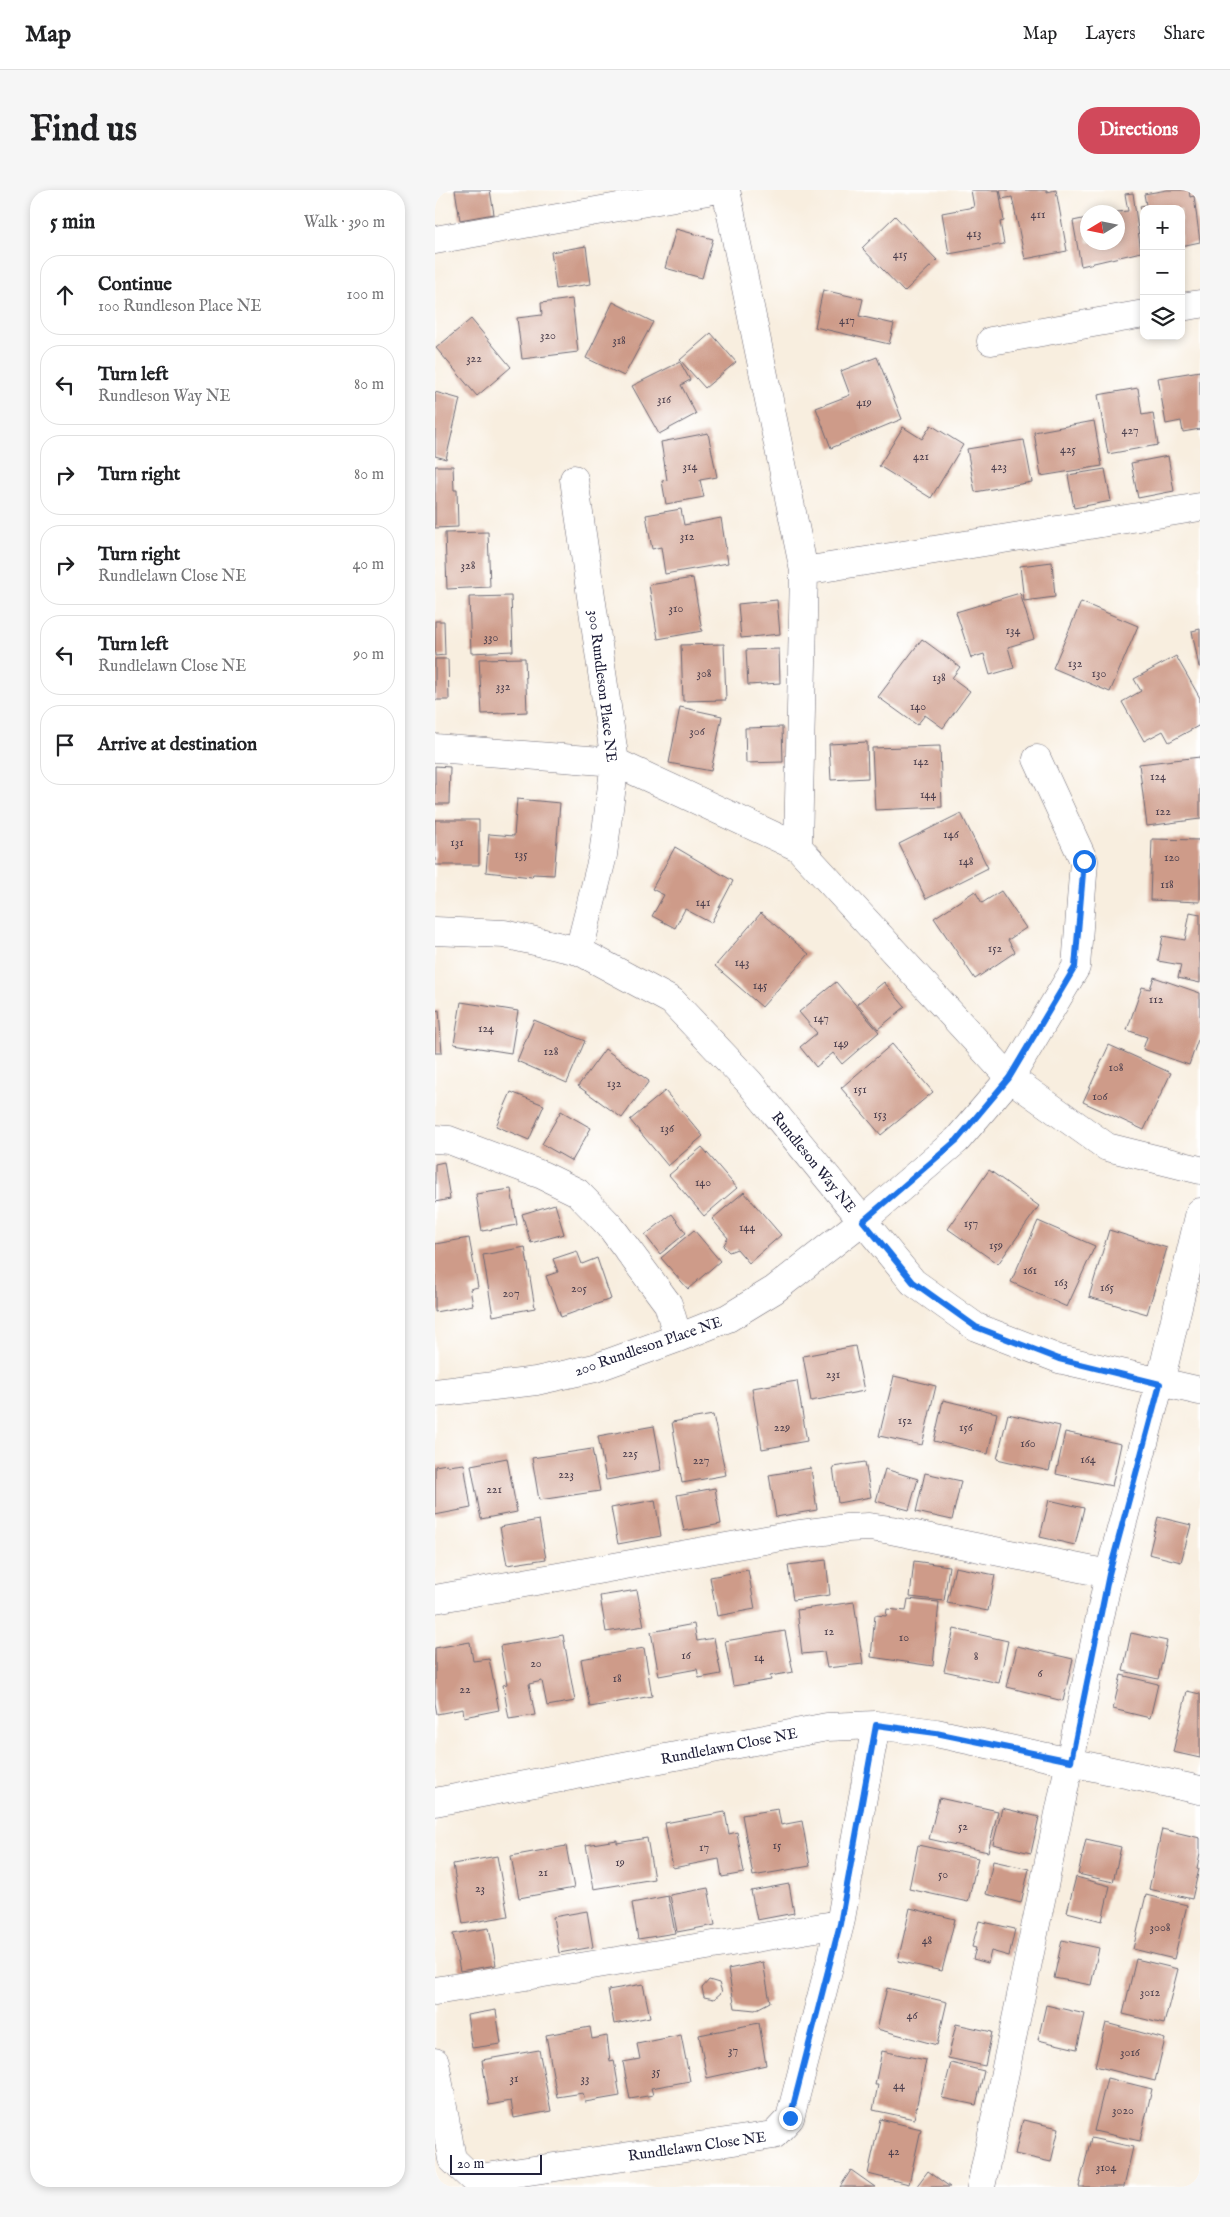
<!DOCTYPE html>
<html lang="en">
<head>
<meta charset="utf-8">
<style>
  :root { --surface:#fff; --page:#f6f6f6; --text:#202124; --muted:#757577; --line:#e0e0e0; --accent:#d1495b }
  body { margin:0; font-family:"IM FELL English",serif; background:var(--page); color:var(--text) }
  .controls { position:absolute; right:15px; top:15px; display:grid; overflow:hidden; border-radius:10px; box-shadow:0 2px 8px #0003 }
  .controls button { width:45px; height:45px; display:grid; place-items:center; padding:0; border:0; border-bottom:1px solid var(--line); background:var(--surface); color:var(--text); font:25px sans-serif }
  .compass { position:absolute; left:645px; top:15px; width:45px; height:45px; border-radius:50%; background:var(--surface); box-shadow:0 2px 8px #0003; rotate:260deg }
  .scale { position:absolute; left:15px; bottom:12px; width:92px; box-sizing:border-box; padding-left:5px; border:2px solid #22223b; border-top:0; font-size:14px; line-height:18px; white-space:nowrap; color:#22223b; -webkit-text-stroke:4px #fff; paint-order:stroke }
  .stop { position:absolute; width:15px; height:15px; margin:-11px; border:4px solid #1a73e8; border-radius:50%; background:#fff }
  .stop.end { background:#1a73e8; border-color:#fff; box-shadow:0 1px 5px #0008 }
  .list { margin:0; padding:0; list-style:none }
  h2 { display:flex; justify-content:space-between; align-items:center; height:65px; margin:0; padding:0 20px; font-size:21px }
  h2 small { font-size:16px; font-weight:400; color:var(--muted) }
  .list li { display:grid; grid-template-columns:32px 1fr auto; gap:15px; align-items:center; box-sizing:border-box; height:80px; margin:0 10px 10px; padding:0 10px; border:1px solid var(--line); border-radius:20px }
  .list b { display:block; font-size:19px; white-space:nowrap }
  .list p { margin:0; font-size:16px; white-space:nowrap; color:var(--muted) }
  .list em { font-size:16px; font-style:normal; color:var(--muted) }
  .icon { flex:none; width:28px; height:28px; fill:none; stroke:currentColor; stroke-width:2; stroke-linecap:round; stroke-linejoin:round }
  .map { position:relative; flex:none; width:765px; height:1997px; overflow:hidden; border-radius:20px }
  header { display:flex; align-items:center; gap:30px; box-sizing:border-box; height:70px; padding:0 25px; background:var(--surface); border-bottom:1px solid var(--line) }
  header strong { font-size:24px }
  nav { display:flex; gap:28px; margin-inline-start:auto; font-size:18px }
  .intro { display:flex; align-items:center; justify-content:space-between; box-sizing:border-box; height:120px; padding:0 30px }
  h1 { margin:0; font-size:35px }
  .button { padding:12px 22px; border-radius:20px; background:var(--accent); color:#fff; font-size:18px; font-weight:700 }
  main { display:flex; gap:30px; padding:0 30px }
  aside { flex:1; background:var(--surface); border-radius:20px; box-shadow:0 2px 8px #0003 }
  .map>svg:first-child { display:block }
  .building { fill:#ce9b89 }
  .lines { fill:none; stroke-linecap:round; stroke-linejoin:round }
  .minor-casing { stroke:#6d6974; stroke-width:29 }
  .minor { stroke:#fff; stroke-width:28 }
  .route { stroke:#1a73e8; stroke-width:6 }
  .labels { text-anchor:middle; stroke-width:4.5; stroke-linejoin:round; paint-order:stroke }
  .number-label { font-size:12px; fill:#4d404e }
  .street-label { font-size:15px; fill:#22223b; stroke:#fff }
</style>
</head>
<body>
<header>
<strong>Map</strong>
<nav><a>Map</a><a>Layers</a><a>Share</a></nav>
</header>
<div class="intro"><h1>Find us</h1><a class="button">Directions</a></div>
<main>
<aside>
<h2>5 min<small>Walk · 390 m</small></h2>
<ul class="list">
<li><svg class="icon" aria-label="ahead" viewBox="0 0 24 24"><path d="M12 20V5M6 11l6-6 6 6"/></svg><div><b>Continue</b><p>100 Rundleson Place NE</p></div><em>100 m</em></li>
<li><svg class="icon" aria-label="left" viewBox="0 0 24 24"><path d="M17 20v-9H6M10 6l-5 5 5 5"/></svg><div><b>Turn left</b><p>Rundleson Way NE</p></div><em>80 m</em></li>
<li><svg class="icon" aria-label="right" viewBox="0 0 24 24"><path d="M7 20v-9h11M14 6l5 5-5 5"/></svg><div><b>Turn right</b></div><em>80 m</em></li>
<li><svg class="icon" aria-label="right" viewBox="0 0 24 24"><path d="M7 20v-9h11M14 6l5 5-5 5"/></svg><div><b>Turn right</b><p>Rundlelawn Close NE</p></div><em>40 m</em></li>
<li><svg class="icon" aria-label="left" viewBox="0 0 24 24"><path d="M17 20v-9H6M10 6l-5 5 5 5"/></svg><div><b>Turn left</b><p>Rundlelawn Close NE</p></div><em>90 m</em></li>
<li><svg class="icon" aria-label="arrive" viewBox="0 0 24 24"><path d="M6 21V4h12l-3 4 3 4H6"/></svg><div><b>Arrive at destination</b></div></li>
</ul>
</aside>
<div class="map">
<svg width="765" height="1997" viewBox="0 0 765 1997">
  <rect width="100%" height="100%" fill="#fff"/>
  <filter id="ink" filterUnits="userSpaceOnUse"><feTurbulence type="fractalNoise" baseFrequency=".02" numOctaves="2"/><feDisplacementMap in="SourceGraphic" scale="10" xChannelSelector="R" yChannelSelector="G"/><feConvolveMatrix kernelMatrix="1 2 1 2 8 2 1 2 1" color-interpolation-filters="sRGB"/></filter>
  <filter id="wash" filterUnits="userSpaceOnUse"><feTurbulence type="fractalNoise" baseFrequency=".0096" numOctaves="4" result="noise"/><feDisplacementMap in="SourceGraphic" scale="20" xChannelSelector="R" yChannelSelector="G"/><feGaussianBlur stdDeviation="1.12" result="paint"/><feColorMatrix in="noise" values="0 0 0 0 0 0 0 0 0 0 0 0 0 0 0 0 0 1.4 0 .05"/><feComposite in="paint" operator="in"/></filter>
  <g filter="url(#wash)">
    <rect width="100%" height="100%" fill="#f8eedf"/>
    <g id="blocks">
      <path class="building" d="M20 0H55L59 24 25 30Z
        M536 0H564L569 31 565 32 569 54 514 64 507 23 539 17Z
        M565 0H612V2L621 0 632 61 590 69 577 7 567 9Z
        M732 0H754L755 7 759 6 765 52 746 56V19H709L708 31 705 16 711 15 709 4Z
        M698 3 706 62 646 76 638 31 652 28V52H682V22L693 21 690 4Z
        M460 26 502 70 469 102 427 58Z
        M241 39 278 49 267 88 230 78Z
        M151 56 156 94 121 99 116 62Z
        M388 100 428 109 424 126 459 134 454 154 380 137Z
        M137 109 143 162 87 169 82 128 107 125 106 113Z
        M178 112 218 132 189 186 151 168Z
        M36 129 76 177 42 206 1 158Z
        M276 143 301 172 270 198 245 170Z
        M442 167 467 229 396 258 381 218 415 205 406 181Z
        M245 172 255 190 246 195 261 224 224 244 197 196Z
        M765 181V239L748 242 746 231 731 234 723 188Z
        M703 198 707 225 718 223 723 255 673 264 663 205Z
        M0 202 25 209 11 269 0 266Z
        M659 231 667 276 606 286 599 242Z
        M496 235 528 255 496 308 444 276 468 237 487 249Z
        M273 243 282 287 265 290 269 307 231 314 227 291 232 290 226 252Z
        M589 250 597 292 540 302 532 259Z
        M733 266 739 301 703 308 696 273Z
        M0 276H18L19 300H22L23 337 0 338Z
        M670 279 676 311 639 318 633 285Z
        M246 319 249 335 286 328 293 373 230 384 226 357 217 359 211 325Z
        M53 342 55 397 12 399 10 343Z
        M617 372 620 407 589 411 585 376Z
        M258 388 267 441 223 449 214 395Z
        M585 403 599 449 573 457 579 478 555 485 549 464 536 468 521 422Z
        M76 406 78 461 36 463 34 407Z
        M342 410 345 444 306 448 303 414Z
        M646 412 703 436 675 502 618 478Z
        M0 431H9L10 465 0 466Z
        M765 439V477H764L757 441Z
        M487 449 525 477 517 488 535 501 508 538 490 525 482 535 443 507Z
        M289 454 291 510 248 511 246 455Z
        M344 459 345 493 313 495 311 460Z
        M741 466 765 508V535L734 552 728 541 709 551 687 512 706 501 699 489Z
        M90 468 92 522 47 524 44 469Z
        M0 469H13L14 510H0Z
        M245 517 287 526 276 581 234 573Z
        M347 537 348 572 311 573 310 538Z
        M432 552 433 588 396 590 394 554Z
        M505 556 507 617 440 620 437 558Z
        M765 567V629L712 636 704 574Z
        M0 576 15 577 14 614H0Z
        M82 609 125 613 119 685 98 684 97 687 51 682 54 644 79 646Z
        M526 623 553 678 491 709 464 654Z
        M0 630H44V675H0Z
        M717 649 765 650V712L715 710Z
        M240 657 298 691 276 733 250 719 240 738 217 726 229 705 217 699Z
        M540 701 547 713 566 701 591 738 573 750 580 762 540 789 499 728Z
        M755 722 765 724V793L743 788 746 775 723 771 728 746 750 750Z
        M326 723 374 764 327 817 280 776Z
        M719 787 765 803V844L754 875 708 859 712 847 692 840 707 797 715 799Z
        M401 792 444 842 407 874 398 863 381 877 365 857 382 843 364 822Z
        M449 792 470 817 443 839 422 814Z
        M26 812 83 821 76 863 19 854Z
        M4 820 7 863H0V821Z
        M99 830 150 851 132 893 82 871Z
        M457 854 498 902 446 945 406 898Z
        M674 855 736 883 709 940 648 912Z
        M170 859 214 891 187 928 143 896Z
        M230 901 268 946 233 976 195 930Z
        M76 902 109 915 94 950 61 936Z
        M126 921 156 938 137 971 107 954Z
        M267 957 302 998 269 1026 234 985Z
        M9 972 15 1009 0 1012V974Z
        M554 980 604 1016 563 1074 513 1039Z
        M76 999 82 1035 47 1041 41 1004Z
        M309 1002 346 1045 314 1073 302 1059 294 1062 288 1056 293 1048 277 1029Z
        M120 1014 129 1044 96 1053 87 1024Z
        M237 1024 251 1043 225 1064 210 1045Z
        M603 1031 660 1056 632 1117 576 1092Z
        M259 1040 285 1071 253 1099 226 1068Z
        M674 1040 732 1058 712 1124 654 1107Z
        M34 1048 43 1097 35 1099 38 1115 0 1122V1054Z
        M90 1057 100 1118 58 1126 48 1065Z
        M142 1061 147 1074 162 1068 176 1109 126 1127 111 1086 123 1082 118 1069Z
        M420 1156 429 1201 376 1211 368 1166Z
        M459 1186 501 1196 487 1255 444 1246Z
        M362 1191 372 1251 327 1259 317 1198Z
        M508 1210 562 1223 553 1264 499 1251Z
        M573 1224 625 1236 614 1281 562 1269Z
        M278 1225 291 1285 247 1293 237 1232Z
        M219 1236 227 1280 171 1290 163 1246Z
        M630 1242 686 1254 677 1296 621 1284Z
        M157 1259 165 1301 104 1310 97 1268Z
        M72 1268 82 1322 46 1329 36 1275Z
        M430 1272 436 1307 403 1313 398 1277Z
        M12 1274 13 1276 29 1274 36 1318 0 1325V1276Z
        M376 1278 382 1320 341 1327 334 1285Z
        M450 1279 483 1289 474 1320 441 1311Z
        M490 1283 526 1291 517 1330 481 1322Z
        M280 1298 286 1334 249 1341 242 1305Z
        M220 1310 226 1346 183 1354 176 1318Z
        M614 1310 649 1318 640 1355 605 1347Z
        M723 1327 756 1335 746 1372 714 1364Z
        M104 1330 111 1369 72 1375 65 1337Z
        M391 1370 395 1405 358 1410 353 1375Z
        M479 1371 514 1376 509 1411 475 1407Z
        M520 1377 560 1385 553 1421 512 1413Z
        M313 1380 320 1419 282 1426 275 1387Z
        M202 1400 209 1436 171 1442 165 1406Z
        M473 1409 504 1412 498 1476 436 1467 440 1425 451 1426 452 1419 471 1421Z
        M419 1412 428 1474 392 1478 389 1462 367 1464 362 1420Z
        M259 1434 262 1451 279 1448 286 1484 264 1488 262 1479 224 1486 216 1442Z
        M519 1439 573 1451 564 1493 509 1481Z
        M350 1441 358 1482 335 1486 336 1490 298 1496 290 1451Z
        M696 1443 732 1451 723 1489 688 1481Z
        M128 1445 140 1511 112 1516 107 1491 94 1494 100 1525 74 1529 68 1495 72 1494 65 1456Z
        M35 1452 38 1471 54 1469 64 1520 29 1527 28 1519 2 1524 0 1513V1458Z
        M582 1456 638 1469 628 1511 572 1497Z
        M209 1458 217 1506 155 1517 146 1469Z
        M686 1485 723 1494 715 1528 678 1519Z
        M752 1501 765 1504V1568L738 1562Z
        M504 1608 563 1621 553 1662 494 1649Z
        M567 1618 604 1627 596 1663 558 1654Z
        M343 1619 346 1635 367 1631 375 1676 318 1686 307 1625Z
        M290 1622 294 1644 302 1642 309 1683 287 1687 284 1669 238 1678 230 1633Z
        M727 1639 765 1648V1663L762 1678 764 1679 757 1709 714 1699Z
        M212 1648 219 1689 159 1699 151 1655 182 1650V1653Z
        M651 1649 686 1657 678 1692 643 1684Z
        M483 1655 543 1668 533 1712 474 1699Z
        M131 1656 139 1698 84 1708 76 1666Z
        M62 1666 73 1726 28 1734 18 1674Z
        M558 1671 594 1679 586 1713 551 1704Z
        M641 1687 675 1696 667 1731 632 1722Z
        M354 1694 359 1723 322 1730 316 1701Z
        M273 1698 280 1735 242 1742 235 1705Z
        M711 1705 752 1715 739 1769 698 1759Z
        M233 1706 240 1743 203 1749 197 1713Z
        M475 1718 520 1729 507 1781 463 1771Z
        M152 1721 158 1757 124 1763 118 1727Z
        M544 1731 580 1739 574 1766 556 1761 553 1773 538 1769 541 1758 537 1757Z
        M54 1738 61 1775 25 1781 18 1744Z
        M627 1750 664 1758 656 1795 619 1788Z
        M701 1769 743 1779 729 1834 688 1824Z
        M328 1772 335 1812 320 1820 300 1818 293 1779Z
        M274 1790 284 1793 287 1802 279 1809 269 1807 267 1798Z
        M208 1794 215 1827 179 1834 173 1800Z
        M452 1798 512 1812 502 1855 442 1839Z
        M611 1815 650 1824 642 1859 603 1850Z
        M61 1820 66 1854 37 1858 32 1825Z
        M324 1833 331 1875 272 1888 264 1845Z
        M671 1833 730 1849 720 1891 660 1876Z
        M521 1834 557 1842 550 1876 513 1868Z
        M155 1837 157 1849 172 1846 175 1871 179 1870 185 1906 150 1912 148 1903 122 1907 111 1845Z
        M246 1845 255 1891 216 1898 218 1905 195 1909 188 1872 205 1869 202 1854Z
        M104 1860 116 1921 79 1928 76 1911 54 1915 47 1870Z
        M447 1861 491 1870 479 1929 438 1920 443 1895H440Z
        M516 1873 549 1881 541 1915 507 1908Z
        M672 1888 717 1899 705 1951 659 1941Z
        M445 1929 486 1939 474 1994 433 1984Z
        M588 1930 624 1938 616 1972 580 1964Z
        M656 1948 698 1957 689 1997H644Z
        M416 1980 440 1997H405Z
        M493 1981 515 1997H481Z"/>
    </g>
  </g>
  <g filter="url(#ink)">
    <use href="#blocks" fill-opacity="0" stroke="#6d6974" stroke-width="1"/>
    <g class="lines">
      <defs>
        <path id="minor" d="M291 0 369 381 765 317
          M0 50 278 0
          M746 117 765 114
          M556 151 709 124
          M139 289 180 572 168 665 144 761
          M0 558 180 572 363 657 575 888 672 957 765 980
          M363 657 369 381
          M0 741 69 744 144 761 237 811 314 892 478 1092 541 1137 624 1169 765 1201
          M0 949 14 950 107 985 142 1002 175 1036 233 1114 243 1148
          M0 1203 101 1191 160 1178 243 1148 293 1128 339 1100 427 1031 522 950 575 888 641 777 649 671 602 569
          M0 1409 358 1345 412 1338 434 1337 456 1340 674 1384
          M0 1612 392 1537 441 1535 501 1543 765 1600
          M0 1801 405 1734
          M0 1872 17 1969 38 1989 339 1945 355 1928 405 1734 441 1535
          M546 1997 674 1384 725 1193 765 1022"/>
      </defs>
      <use href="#minor" class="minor-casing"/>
      <use href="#minor" class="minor"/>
    </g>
  </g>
  <g class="lines" filter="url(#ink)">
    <path class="route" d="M355 1928 405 1734 441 1535 501 1543 636 1571 674 1384 725 1194 624 1169 541 1137 478 1092 428 1031 522 950 574 888 640 777 649 671"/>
  </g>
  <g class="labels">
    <g class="number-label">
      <text x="603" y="28">411</text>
      <text x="539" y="47">413</text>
      <text x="465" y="68">415</text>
      <text x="412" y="134">417</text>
      <text x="113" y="149">320</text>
      <text x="184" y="154">318</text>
      <text x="39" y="172">322</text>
      <text x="229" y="213">316</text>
      <text x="429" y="216">419</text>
      <text x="695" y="244">427</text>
      <text x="633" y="263">425</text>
      <text x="486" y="270">421</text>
      <text x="255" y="280">314</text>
      <text x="564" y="280">423</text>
      <text x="252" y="350">312</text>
      <text x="33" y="379">328</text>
      <text x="241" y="422">310</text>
      <text x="578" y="444">134</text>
      <text x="56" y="451">330</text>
      <text x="640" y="477">132</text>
      <text x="269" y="487">308</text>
      <text x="664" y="487">130</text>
      <text x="504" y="491">138</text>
      <text x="68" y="500">332</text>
      <text x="483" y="520">140</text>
      <text x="262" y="545">306</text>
      <text x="486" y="575">142</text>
      <text x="723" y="590">124</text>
      <text x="493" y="608">144</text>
      <text x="728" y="625">122</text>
      <text x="516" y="648">146</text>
      <text x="22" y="656">131</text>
      <text x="86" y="668">135</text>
      <text x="737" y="671">120</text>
      <text x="531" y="675">148</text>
      <text x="732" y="698">118</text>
      <text x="268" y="716">141</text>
      <text x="560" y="762">152</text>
      <text x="307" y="776">143</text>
      <text x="325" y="799">145</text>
      <text x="721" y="813">112</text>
      <text x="386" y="832">147</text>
      <text x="51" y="842">124</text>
      <text x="406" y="857">149</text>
      <text x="116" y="865">128</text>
      <text x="681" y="881">108</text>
      <text x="179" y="897">132</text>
      <text x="425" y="903">151</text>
      <text x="665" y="910">106</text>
      <text x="445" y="928">153</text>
      <text x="232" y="942">136</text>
      <text x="268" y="996">140</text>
      <text x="536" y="1037">157</text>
      <text x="312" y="1041">144</text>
      <text x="561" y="1059">159</text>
      <text x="595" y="1084">161</text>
      <text x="626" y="1096">163</text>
      <text x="672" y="1101">165</text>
      <text x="144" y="1102">205</text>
      <text x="76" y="1107">207</text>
      <text x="398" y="1188">231</text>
      <text x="470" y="1234">152</text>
      <text x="347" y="1241">229</text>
      <text x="531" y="1241">156</text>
      <text x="593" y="1257">160</text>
      <text x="195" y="1267">225</text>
      <text x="653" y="1273">164</text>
      <text x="266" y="1274">227</text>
      <text x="131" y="1288">223</text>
      <text x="59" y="1303">221</text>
      <text x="394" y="1445">12</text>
      <text x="469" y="1451">10</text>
      <text x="251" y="1469">16</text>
      <text x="541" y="1470">8</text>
      <text x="324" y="1471">14</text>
      <text x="101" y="1477">20</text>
      <text x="605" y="1487">6</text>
      <text x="182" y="1492">18</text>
      <text x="30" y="1503">22</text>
      <text x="528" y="1640">52</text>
      <text x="342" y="1659">15</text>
      <text x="269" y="1661">17</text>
      <text x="185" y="1676">19</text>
      <text x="108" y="1686">21</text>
      <text x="508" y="1688">50</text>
      <text x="45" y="1702">23</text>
      <text x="725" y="1741">3008</text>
      <text x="492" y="1754">48</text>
      <text x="715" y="1806">3012</text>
      <text x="477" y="1829">46</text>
      <text x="298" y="1864">37</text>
      <text x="695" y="1866">3016</text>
      <text x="221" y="1885">35</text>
      <text x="79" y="1892">31</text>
      <text x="150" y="1892">33</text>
      <text x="464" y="1899">44</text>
      <text x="688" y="1924">3020</text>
      <text x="459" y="1965">42</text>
      <text x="671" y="1981">3104</text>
    </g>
    <g class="street-label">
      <text transform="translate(168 496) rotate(83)" y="5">300 Rundleson Place NE</text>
      <text transform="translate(379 972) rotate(51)" y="5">Rundleson Way NE</text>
      <text transform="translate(213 1156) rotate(-19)" y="5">200 Rundleson Place NE</text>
      <text transform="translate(294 1556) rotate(-11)" y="5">Rundlelawn Close NE</text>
      <text transform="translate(262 1956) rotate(-8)" y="5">Rundlelawn Close NE</text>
    </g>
  </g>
</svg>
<div class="controls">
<button>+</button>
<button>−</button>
<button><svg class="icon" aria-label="layers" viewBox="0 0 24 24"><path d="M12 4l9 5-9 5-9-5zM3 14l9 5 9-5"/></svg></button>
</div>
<svg class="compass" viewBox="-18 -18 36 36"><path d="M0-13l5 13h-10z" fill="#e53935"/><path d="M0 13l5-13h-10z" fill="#757577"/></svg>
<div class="scale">20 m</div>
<div class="stop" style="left:649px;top:671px"></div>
<div class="stop end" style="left:355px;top:1928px"></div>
</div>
</main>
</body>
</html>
